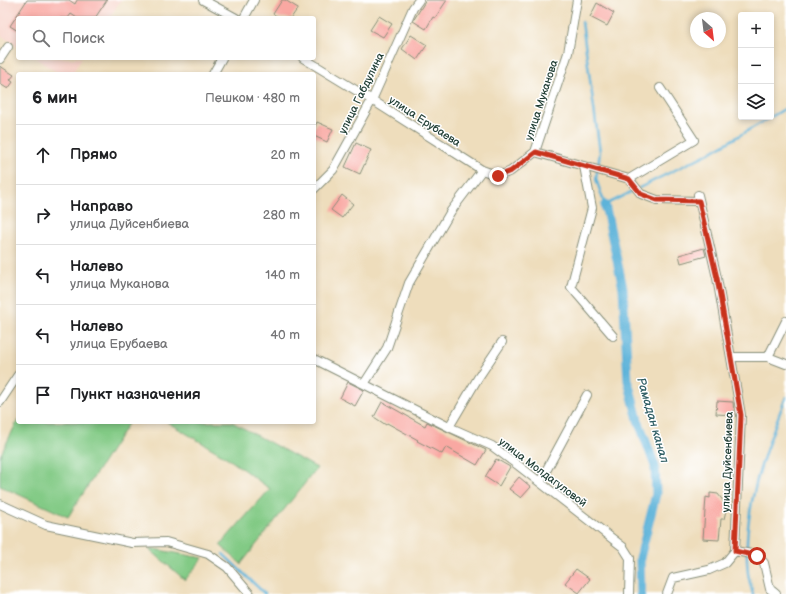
<!DOCTYPE html>
<html lang="ru">
<head>
<meta charset="utf-8">
<style>
  :root { --surface:#fff; --page:#f6f6f6; --text:#202124; --muted:#757577; --line:#e0e0e0 }
  body { margin:0; font-family:"Balsamiq Sans",sans-serif; background:var(--page); color:var(--text) }
  .controls { position:absolute; right:12px; top:12px; display:grid; overflow:hidden; border-radius:4px; box-shadow:0 2px 6px #0003 }
  .controls button { width:36px; height:36px; display:grid; place-items:center; padding:0; border:0; border-bottom:1px solid var(--line); background:var(--surface); color:var(--text); font:20px sans-serif }
  .compass { position:absolute; left:690px; top:12px; width:36px; height:36px; border-radius:50%; background:var(--surface); box-shadow:0 2px 6px #0003; rotate:152deg }
  .stop { position:absolute; width:12px; height:12px; margin:-9px; border:3px solid #c8321e; border-radius:50%; background:#fff }
  .stop.end { background:#c8321e; border-color:#fff; box-shadow:0 1px 4px #0008 }
  .list { margin:0; padding:0; list-style:none }
  h2 { display:flex; justify-content:space-between; align-items:center; height:52px; margin:0; padding:0 16px; font-size:17px }
  h2 small { font-size:13px; font-weight:400; color:var(--muted) }
  .list li { display:grid; grid-template-columns:26px 1fr auto; gap:12px; align-items:center; box-sizing:border-box; height:60px; padding:0 16px; border-top:1px solid var(--line) }
  .list b { display:block; font-size:15px; white-space:nowrap }
  .list p { margin:0; font-size:13px; white-space:nowrap; color:var(--muted) }
  .list em { font-size:13px; font-style:normal; color:var(--muted) }
  .icon { flex:none; width:22px; height:22px; fill:none; stroke:currentColor; stroke-width:2; stroke-linecap:round; stroke-linejoin:round }
  .map { position:relative; flex:none; width:786px; height:594px; overflow:hidden }
  .search { position:absolute; background:var(--surface); box-shadow:0 2px 6px #0003; left:16px; top:16px; width:300px; height:44px; display:flex; align-items:center; gap:10px; box-sizing:border-box; padding:0 14px; border-radius:4px; color:var(--muted); font-size:15px }
  .panel { position:absolute; background:var(--surface); box-shadow:0 2px 6px #0003; left:16px; top:72px; width:300px; height:352px; border-radius:4px }
  .map>svg:first-child { display:block }
  .built { fill:#f7d1c7 }
  .green { fill:#82ca85; stroke:#50845c }
  .lines { fill:none; stroke-linecap:round; stroke-linejoin:round }
  .stream { stroke:#5db3d9; stroke-width:2.5 }
  .canal { stroke:#5db3d9; stroke-width:9 }
  .building { fill:#f9a8a2 }
  .minor-casing { stroke:#868d78; stroke-width:10 }
  .minor { stroke:#fff; stroke-width:8 }
  .route { stroke:#c8321e; stroke-width:5 }
  .labels { text-anchor:middle; stroke-width:3; stroke-linejoin:round; paint-order:stroke }
  .street-label { font-size:11px; fill:#1f3d34; stroke:#fff }
  .water-label { font-size:12px; font-style:italic; fill:#326066; stroke:#fff }
</style>
</head>
<body>
<div class="map">
<svg width="786" height="594" viewBox="0 0 786 594">
  <rect width="100%" height="100%" fill="#fff"/>
  <filter id="ink" filterUnits="userSpaceOnUse"><feTurbulence type="fractalNoise" baseFrequency=".025" numOctaves="2"/><feDisplacementMap in="SourceGraphic" scale="8" xChannelSelector="R" yChannelSelector="G"/><feConvolveMatrix kernelMatrix="1 2 1 2 8 2 1 2 1" color-interpolation-filters="sRGB"/></filter>
  <filter id="wash" filterUnits="userSpaceOnUse"><feTurbulence type="fractalNoise" baseFrequency=".012" numOctaves="4" result="noise"/><feDisplacementMap in="SourceGraphic" scale="16" xChannelSelector="R" yChannelSelector="G"/><feGaussianBlur stdDeviation="0.9" result="paint"/><feColorMatrix in="noise" values="0 0 0 0 0 0 0 0 0 0 0 0 0 0 0 0 0 1.4 0 .05"/><feComposite in="paint" operator="in"/></filter>
  <g filter="url(#wash)">
    <rect width="100%" height="100%" fill="#eeddbc"/>
    <path class="built" d="M0 0H121L109 18H18V47L0 35Z
      M35 58H82L72 74H59Z"/>
    <path class="green" d="M18 420V422H129L68 517 0 486V456Z
      M167 422H232L317 468 241 564 220 545 270 489 226 457Z
      M148 548 203 558 185 580Z"/>
    <g class="lines">
      <path class="stream" d="M582 22 600 152 596 179 605 205 635 190
        M771 117 786 108
        M639 188 713 151 771 117
        M223 554 265 594
        M753 594C751 587 749 580 748 573 741 513 764 452 786 397"/>
      <path class="canal" d="M605 205 623 288 628 381 638 420 655 466 656 494 640 558 641 594"/>
    </g>
    <g id="blocks">
      <path class="building" d="M27 0H69L75 4 77 0H107L95 18H77L71 14 68 18H18V31L10 26Z
        M282 0H285L298 8 291 18H280L273 14Z
        M426 0H447L435 18 433 17 426 29 413 21Z
        M597 3 614 13 607 26 590 17Z
        M379 16 392 24 383 37 370 30Z
        M411 35 427 45 417 60 402 49Z
        M0 66 14 75 10 80 13 82 8 89 0 84Z
        M317 122 333 129 327 142 314 136V129Z
        M356 143 371 150 360 174 345 167Z
        M342 195 353 204 342 218 331 210Z
        M704 248 706 256 681 263 679 255Z
        M348 382 364 390 355 406 340 398Z
        M717 401 733 402 734 415 716 414Z
        M382 402 425 426 427 422 486 450 477 465 446 447 442 454 417 441 418 440 387 423 386 425 374 417Z
        M496 459 510 467 499 486 485 477Z
        M519 477 531 487 521 498 509 489Z
        M710 493 718 494 727 506 724 519H721L719 540 703 539 706 497 710 498Z
        M576 569 590 579 579 593 565 583Z"/>
    </g>
  </g>
  <g filter="url(#ink)">
    <use href="#blocks" fill-opacity="0" stroke="#868d78" stroke-width="1"/>
    <g class="lines">
      <defs>
        <path id="minor" d="M203 0 236 18
          M577 0 568 53 535 152 629 179 641 194 657 200 699 201
          M244 18 254 0
          M303 58 372 100 482 170 499 176 511 171 535 152
          M0 59 8 47
          M213 74 222 58
          M584 166 592 208 571 287 613 336
          M629 179 694 140 660 88
          M314 189 333 170 372 100 413 8 419 0
          M731 357H768L786 364
          M768 357 786 321
          M314 359 449 427 492 446 519 466 623 547 630 558 629 594
          M364 384 387 348 409 283 451 211 482 170
          M0 402 18 375
          M449 427 478 378 502 342
          M540 482 587 395
          M0 504 46 525 132 543 166 542 208 554 227 567 250 594
          M735 551 757 555 764 563 770 589 776 594
          M667 594 673 578 709 570 725 563 735 551 741 415 717 278 698 195"/>
      </defs>
      <use href="#minor" class="minor-casing"/>
      <use href="#minor" class="minor"/>
    </g>
  </g>
  <g class="lines" filter="url(#ink)">
    <path class="route" d="M498 176 511 171 536 152 629 179 641 194 657 200 699 201 717 278 741 415 735 551 757 556"/>
  </g>
  <g class="labels">
    <g class="street-label">
      <text transform="translate(361 93) rotate(-64)" y="4">улица Габдулина</text>
      <text transform="translate(541 100) rotate(-72)" y="4">улица Муканова</text>
      <text transform="translate(425 121) rotate(33)" y="4">улица Ерубаева</text>
      <text transform="translate(727 462) rotate(-88)" y="4">улица Дуйсенбиева</text>
      <text transform="translate(543 472) rotate(37)" y="4">улица Молдагуловой</text>
    </g>
    <g class="water-label">
      <text transform="translate(653 420) rotate(74)" y="4">Рамадан канал</text>
    </g>
  </g>
</svg>
<div class="controls">
<button>+</button>
<button>−</button>
<button><svg class="icon" aria-label="layers" viewBox="0 0 24 24"><path d="M12 4l9 5-9 5-9-5zM3 14l9 5 9-5"/></svg></button>
</div>
<svg class="compass" viewBox="-18 -18 36 36"><path d="M0-13l5 13h-10z" fill="#e53935"/><path d="M0 13l5-13h-10z" fill="#757577"/></svg>
<div class="stop" style="left:757px;top:556px"></div>
<div class="stop end" style="left:498px;top:176px"></div>
<div class="search"><svg class="icon" aria-label="search" viewBox="0 0 24 24"><circle cx="10" cy="10" r="6"/><path d="M15 15l6 6"/></svg>Поиск</div>
<section class="panel">
<h2>6 мин<small>Пешком · 480 m</small></h2>
<ul class="list">
<li><svg class="icon" aria-label="ahead" viewBox="0 0 24 24"><path d="M12 20V5M6 11l6-6 6 6"/></svg><div><b>Прямо</b></div><em>20 m</em></li>
<li><svg class="icon" aria-label="right" viewBox="0 0 24 24"><path d="M7 20v-9h11M14 6l5 5-5 5"/></svg><div><b>Направо</b><p>улица Дуйсенбиева</p></div><em>280 m</em></li>
<li><svg class="icon" aria-label="left" viewBox="0 0 24 24"><path d="M17 20v-9H6M10 6l-5 5 5 5"/></svg><div><b>Налево</b><p>улица Муканова</p></div><em>140 m</em></li>
<li><svg class="icon" aria-label="left" viewBox="0 0 24 24"><path d="M17 20v-9H6M10 6l-5 5 5 5"/></svg><div><b>Налево</b><p>улица Ерубаева</p></div><em>40 m</em></li>
<li><svg class="icon" aria-label="arrive" viewBox="0 0 24 24"><path d="M6 21V4h12l-3 4 3 4H6"/></svg><div><b>Пункт назначения</b></div></li>
</ul>
</section>
</div>
</body>
</html>
